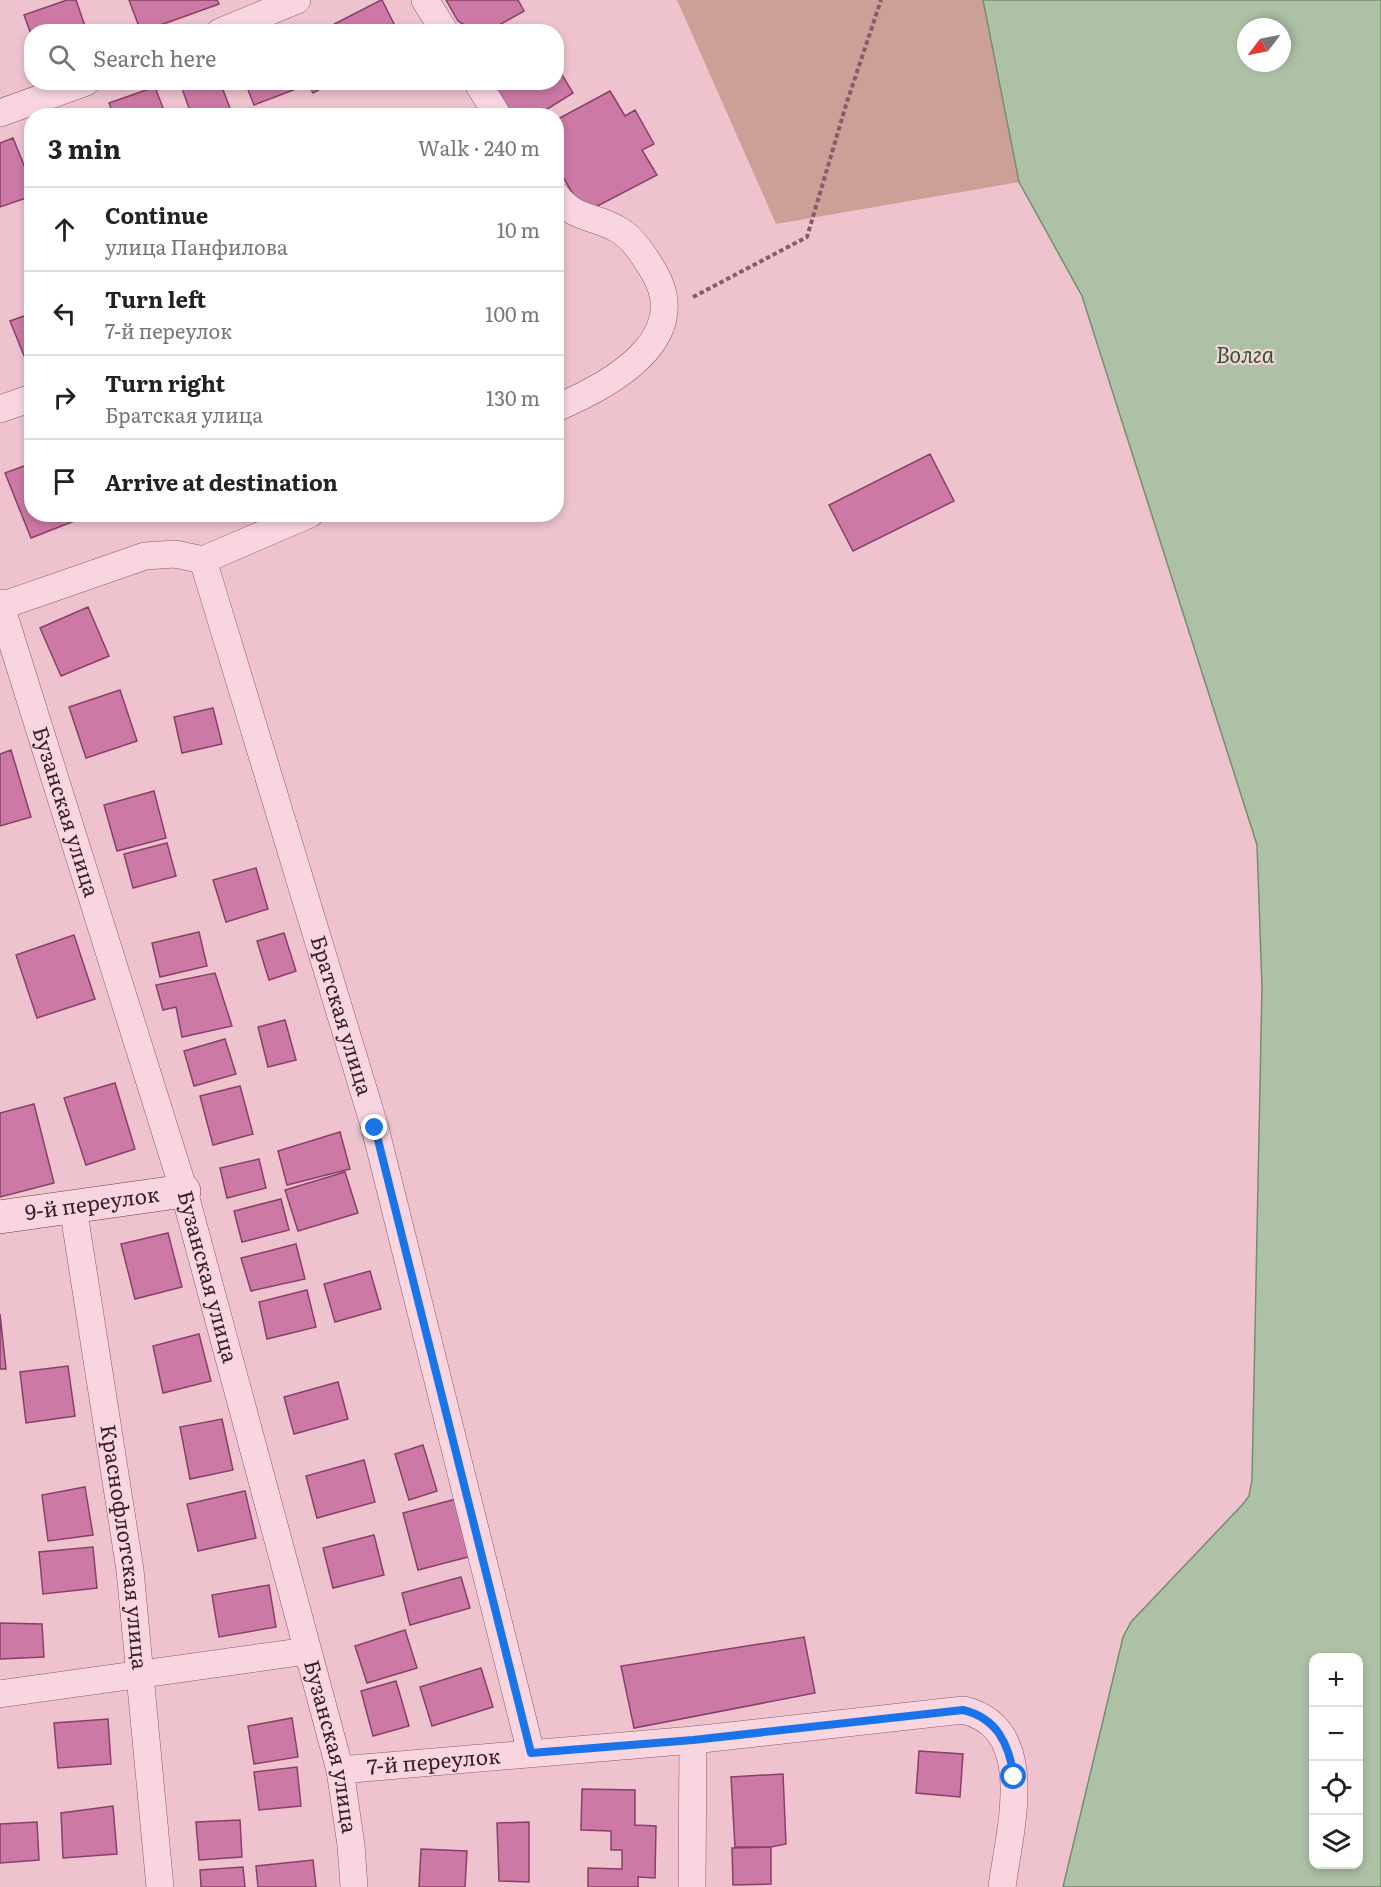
<!DOCTYPE html>
<html lang="en">
<head>
<meta charset="utf-8">
<style>
  :root { --surface:#fff; --page:#f2f2f2; --text:#222; --muted:#767676; --line:#e0e0e0 }
  body { margin:0; font-family:Literata,serif; background:var(--page); color:var(--text) }
  .controls { position:absolute; right:18px; bottom:18px; display:grid; overflow:hidden; border-radius:12px; box-shadow:0 3px 9px #0003 }
  .controls button { width:54px; height:54px; display:grid; place-items:center; padding:0; border:0; border-bottom:2px solid var(--line); background:var(--surface); color:var(--text); font:30px sans-serif }
  .compass { position:absolute; left:1237px; top:18px; width:54px; height:54px; border-radius:50%; background:var(--surface); box-shadow:0 3px 9px #0003; rotate:238deg }
  .stop { position:absolute; width:18px; height:18px; margin:-14px; border:4px solid #1a73e8; border-radius:50%; background:#fff }
  .stop.end { background:#1a73e8; border-color:#fff; box-shadow:0 2px 6px #0008 }
  .list { margin:0; padding:0; list-style:none }
  h2 { display:flex; justify-content:space-between; align-items:center; height:78px; margin:0; padding:0 24px; font-size:26px }
  h2 small { font-size:20px; font-weight:400; color:var(--muted) }
  .list li { display:grid; grid-template-columns:39px 1fr auto; gap:18px; align-items:center; box-sizing:border-box; height:84px; padding:0 24px; border-top:2px solid var(--line) }
  .list b { display:block; font-size:22px; white-space:nowrap }
  .list p { margin:0; font-size:20px; white-space:nowrap; color:var(--muted) }
  .list em { font-size:20px; font-style:normal; color:var(--muted) }
  .icon { flex:none; width:33px; height:33px; fill:none; stroke:currentColor; stroke-width:2; stroke-linecap:round; stroke-linejoin:round }
  .map { position:relative; flex:none; width:1381px; height:1887px; overflow:hidden }
  .search { position:absolute; background:var(--surface); box-shadow:0 3px 9px #0003; left:24px; top:24px; width:540px; height:66px; display:flex; align-items:center; gap:15px; box-sizing:border-box; padding:0 21px; border-radius:24px; color:var(--muted); font-size:22px }
  .panel { position:absolute; background:var(--surface); box-shadow:0 3px 9px #0003; left:24px; top:108px; width:540px; height:414px; border-radius:24px }
  .map>svg:first-child { display:block }
  .green { fill:#cca097 }
  .water { fill:#acc1a5; stroke:#738f6c; stroke-width:1.5; fill-rule:evenodd }
  .building { fill:#cc79a6; stroke:#884068; stroke-width:1.5 }
  .lines { fill:none; stroke-linecap:round; stroke-linejoin:round }
  .street-casing { stroke:#885a6d; stroke-width:28 }
  .secondary-casing { stroke:#6a3d51; stroke-width:34 }
  .path { stroke:#885a6d; stroke-width:4; stroke-dasharray:4.5 3; stroke-linecap:butt }
  .street { stroke:#f9d6df; stroke-width:27 }
  .secondary { stroke:#f9d6df; stroke-width:33 }
  .route { stroke:#1a73e8; stroke-width:8 }
  .labels { text-anchor:middle; stroke-width:4.5; stroke-linejoin:round; paint-order:stroke }
  .street-label { font-size:21px; fill:#381e2a; stroke:#f5d3db }
  .water-label { font-size:22px; font-style:italic; fill:#2e582d; stroke:#f5d3db }
</style>
</head>
<body>
<div class="map">
<svg width="1381" height="1887" viewBox="0 0 1381 1887">
  <rect width="100%" height="100%" fill="#eec3ce"/>
  <path class="green" d="M677 0H983L1019 182 776 224Z"/>
  <path class="water" d="M983 0H1381V1887H1063L1123 1637 1131 1622 1243 1504 1249 1496 1252 1480 1262 987 1257 845 1082 296 1019 182ZM1246 27H1282V63H1246ZM1314 1658H1358V1864H1314Z"/>
  <path class="building" d="M67 0H76L87 32H32V37L24 15Z
    M129 0H217L219 4 141 32Z
    M382 0 398 32H319L381 0Z
    M446 0H518L524 11 487 32H476L458 21Z
    M556 65 573 93 536 116H517L498 103 487 82H556Z
    M190 82H220L233 116H192L181 86Z
    M245 82H294L296 89 254 105Z
    M307 82H333L313 93Z
    M155 87 166 116H114L109 103Z
    M610 91 625 116 635 110 654 144 642 150 657 175 584 213 556 165V120Z
    M13 138 32 185V196L0 207V143Z
    M32 313V366L29 368 10 321Z
    M930 454 954 501 853 551 829 505Z
    M32 463V514H81L82 518 31 538 5 473Z
    M88 607 109 656 61 676 40 628Z
    M120 690 137 741 86 758 69 707Z
    M213 708 222 744 182 753 174 717Z
    M11 750 31 817 0 826V754Z
    M154 791 166 838 117 851 104 805Z
    M167 843 176 876 133 888 124 854Z
    M256 868 268 909 226 922 213 880Z
    M199 932 207 966 160 977 152 943Z
    M284 933 296 971 269 980 257 941Z
    M74 935 95 999 37 1018 16 955Z
    M215 973 232 1026 182 1037 176 1007 163 1010 156 985Z
    M285 1020 296 1060 268 1067 258 1027Z
    M225 1039 236 1074 194 1086 184 1051Z
    M115 1083 135 1149 86 1165 64 1098Z
    M240 1086 253 1134 213 1145 200 1096Z
    M34 1104 54 1183 0 1197V1113Z
    M340 1132 350 1169 287 1185 278 1151Z
    M259 1159 266 1188 227 1198 220 1168Z
    M345 1172 358 1213 298 1231 285 1190Z
    M281 1199 289 1230 242 1242 234 1211Z
    M168 1233 182 1287 135 1299 121 1244Z
    M296 1244 305 1279 251 1291 241 1258Z
    M370 1271 381 1309 335 1322 324 1284Z
    M307 1290 316 1327 267 1339 259 1302Z
    M0 1314 6 1369H0Z
    M199 1334 211 1381 163 1393 153 1346Z
    M68 1366 75 1416 26 1423 20 1372Z
    M338 1382 348 1419 294 1434 284 1397Z
    M222 1419 233 1470 190 1479 180 1427Z
    M423 1445 437 1491 409 1500 395 1454Z
    M364 1460 375 1502 317 1518 306 1476Z
    M85 1487 93 1535 48 1541 42 1495Z
    M245 1491 256 1538 198 1551 187 1504Z
    M456 1499 472 1556 418 1570 403 1513Z
    M374 1535 384 1575 333 1588 323 1548Z
    M93 1547 97 1588 43 1594 39 1552Z
    M461 1577 470 1608 410 1625 402 1593Z
    M269 1585 276 1627 219 1637 212 1595Z
    M0 1623 42 1624 44 1657 0 1659Z
    M405 1630 417 1668 367 1683 355 1646Z
    M804 1637 815 1693 634 1728 621 1666Z
    M481 1668 493 1707 432 1726 420 1687Z
    M396 1681 409 1726 373 1736 361 1691Z
    M292 1718 298 1757 254 1764 248 1726Z
    M108 1719 111 1764 58 1768 54 1723Z
    M919 1751 963 1754 960 1797 916 1793Z
    M297 1767 301 1806 259 1810 254 1772Z
    M783 1774 786 1844 771 1847H735L731 1777Z
    M582 1789 635 1790V1825L656 1826 655 1878 638 1877V1887H588V1868L622 1869V1850H611V1831L581 1830Z
    M113 1806 117 1854 63 1858 61 1813Z
    M240 1820 242 1857 199 1860 196 1822Z
    M37 1822 39 1860 0 1863V1824Z
    M529 1822V1882L499 1881 497 1823Z
    M771 1847V1884L733 1885 732 1848Z
    M421 1849 467 1851 465 1887H419Z
    M313 1860 316 1887H258L256 1866Z
    M243 1867 245 1887H201L200 1870Z"/>
  <g class="lines">
    <defs>
      <g id="street">
        <path d="M425 0 445 32"/>
        <path d="M220 32 297 0"/>
        <path d="M477 82 498 116"/>
        <path d="M0 113 86 82"/>
        <path d="M556 195C575 221 595 215 619 230 634 239 645 257 654 272 694 340 608 386 556 408"/>
        <path d="M0 409 32 398"/>
        <path id="s1" d="M203 560 375 1128 531 1753"/>
        <path id="s2" d="M0 603 184 1191 340 1770 351 1845 354 1887"/>
        <path d="M1 606 145 556 175 554 203 560 310 514"/>
        <path id="s3" d="M73 1207 130 1570 160 1887"/>
        <path d="M0 1694 307 1651"/>
        <path id="s4" d="M340 1770 693 1740 963 1710C1040 1728 1009 1832 1002 1887"/>
        <path d="M692 1887 693 1740"/>
      </g>
      <g id="secondary">
        <path id="s5" d="M0 1217 184 1191"/>
      </g>
    </defs>
    <use href="#street" class="street-casing"/>
    <use href="#secondary" class="secondary-casing"/>
    <path class="path" d="M693 297 807 237 846 105 881 0"/>
    <use href="#street" class="street"/>
    <use href="#secondary" class="secondary"/>
  </g>
  <g class="lines">
    <path class="route" d="M375 1128 531 1753 693 1740 963 1710C997 1718 1009 1744 1014 1777"/>
  </g>
  <g class="labels">
    <g class="street-label">
      <text dy="7" stroke="none"><textPath href="#s2" startOffset="219">Бузанская улица</textPath></text>
      <text dy="7" stroke="none"><textPath href="#s1" startOffset="476">Братская улица</textPath></text>
      <text dy="7" stroke="none"><textPath href="#s5" startOffset="93">9-й переулок</textPath></text>
      <text dy="7" stroke="none"><textPath href="#s2" startOffset="705">Бузанская улица</textPath></text>
      <text dy="7" stroke="none"><textPath href="#s3" startOffset="344">Краснофлотская улица</textPath></text>
      <text dy="7" stroke="none"><textPath href="#s2" startOffset="1191">Бузанская улица</textPath></text>
      <text dy="7" stroke="none"><textPath href="#s4" startOffset="94">7-й переулок</textPath></text>
    </g>
    <g class="water-label">
      <text x="1245" y="363">Волга</text>
    </g>
  </g>
</svg>
<div class="controls">
<button>+</button>
<button>−</button>
<button><svg class="icon" aria-label="locate" viewBox="0 0 24 24"><circle cx="12" cy="12" r="6"/><path d="M12 2v4M12 18v4M2 12h4M18 12h4"/></svg></button>
<button><svg class="icon" aria-label="layers" viewBox="0 0 24 24"><path d="M12 4l9 5-9 5-9-5zM3 14l9 5 9-5"/></svg></button>
</div>
<svg class="compass" viewBox="-18 -18 36 36"><path d="M0-13l5 13h-10z" fill="#e53935"/><path d="M0 13l5-13h-10z" fill="#767676"/></svg>
<div class="stop" style="left:1014px;top:1777px"></div>
<div class="stop end" style="left:375px;top:1128px"></div>
<div class="search"><svg class="icon" aria-label="search" viewBox="0 0 24 24"><circle cx="10" cy="10" r="6"/><path d="M15 15l6 6"/></svg>Search here</div>
<section class="panel">
<h2>3 min<small>Walk · 240 m</small></h2>
<ul class="list">
<li><svg class="icon" aria-label="ahead" viewBox="0 0 24 24"><path d="M12 20V5M6 11l6-6 6 6"/></svg><div><b>Continue</b><p>улица Панфилова</p></div><em>10 m</em></li>
<li><svg class="icon" aria-label="left" viewBox="0 0 24 24"><path d="M17 20v-9H6M10 6l-5 5 5 5"/></svg><div><b>Turn left</b><p>7-й переулок</p></div><em>100 m</em></li>
<li><svg class="icon" aria-label="right" viewBox="0 0 24 24"><path d="M7 20v-9h11M14 6l5 5-5 5"/></svg><div><b>Turn right</b><p>Братская улица</p></div><em>130 m</em></li>
<li><svg class="icon" aria-label="arrive" viewBox="0 0 24 24"><path d="M6 21V4h12l-3 4 3 4H6"/></svg><div><b>Arrive at destination</b></div></li>
</ul>
</section>
</div>
</body>
</html>
